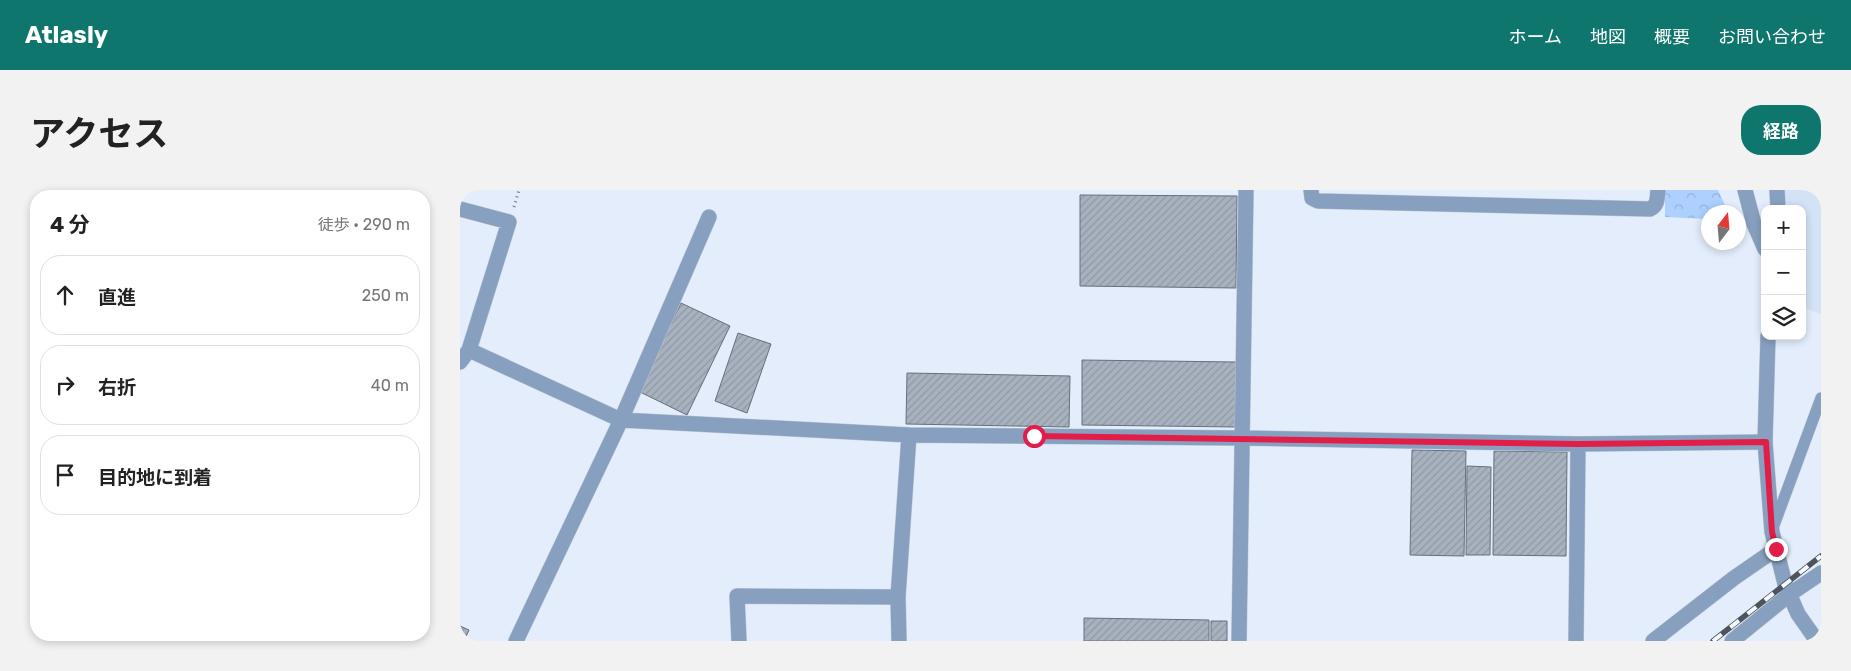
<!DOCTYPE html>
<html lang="ja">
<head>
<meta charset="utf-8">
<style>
  :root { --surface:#fff; --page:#f2f2f2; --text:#222; --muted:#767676; --line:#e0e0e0; --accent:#0f766e }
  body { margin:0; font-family:Rubik,"Noto Sans JP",sans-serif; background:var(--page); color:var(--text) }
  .controls { position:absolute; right:15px; top:15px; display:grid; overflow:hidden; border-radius:10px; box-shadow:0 2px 8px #0003 }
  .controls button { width:45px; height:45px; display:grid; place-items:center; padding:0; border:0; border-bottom:1px solid var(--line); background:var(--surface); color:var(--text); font:25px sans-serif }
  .compass { position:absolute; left:1241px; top:15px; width:45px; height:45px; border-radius:50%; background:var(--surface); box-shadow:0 2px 8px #0003; rotate:16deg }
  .stop { position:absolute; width:15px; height:15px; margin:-11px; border:4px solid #e11d48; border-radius:50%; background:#fff }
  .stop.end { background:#e11d48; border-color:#fff; box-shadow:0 1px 5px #0008 }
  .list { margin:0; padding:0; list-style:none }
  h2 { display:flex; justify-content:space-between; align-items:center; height:65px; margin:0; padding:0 20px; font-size:21px }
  h2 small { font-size:16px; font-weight:400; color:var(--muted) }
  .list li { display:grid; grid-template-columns:32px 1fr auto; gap:15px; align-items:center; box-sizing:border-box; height:80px; margin:0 10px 10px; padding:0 10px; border:1px solid var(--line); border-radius:20px }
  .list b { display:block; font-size:19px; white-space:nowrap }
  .list em { font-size:16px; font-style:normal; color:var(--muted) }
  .icon { flex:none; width:28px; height:28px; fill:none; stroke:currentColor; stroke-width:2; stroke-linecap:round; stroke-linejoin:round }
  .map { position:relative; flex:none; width:1361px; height:451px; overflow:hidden; border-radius:20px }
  header { display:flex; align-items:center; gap:30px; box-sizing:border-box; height:70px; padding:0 25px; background:var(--accent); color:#fff }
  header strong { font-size:24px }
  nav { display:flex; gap:28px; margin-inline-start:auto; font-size:18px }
  .intro { display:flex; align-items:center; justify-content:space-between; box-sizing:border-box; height:120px; padding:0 30px }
  h1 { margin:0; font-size:35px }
  .button { padding:12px 22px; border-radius:20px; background:var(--accent); color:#fff; font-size:18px; font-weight:700 }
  main { display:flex; gap:30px; padding:0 30px }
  aside { flex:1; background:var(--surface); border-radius:20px; box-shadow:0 2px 8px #0003 }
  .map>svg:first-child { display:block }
  .built { fill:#d3e2f5 }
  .park { fill:url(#park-crowns) }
  .building { fill:url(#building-hatch); stroke:#666f7b }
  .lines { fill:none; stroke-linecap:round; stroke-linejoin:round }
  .service-casing { stroke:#c0c9d5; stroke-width:12 }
  .minor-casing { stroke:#c0c9d5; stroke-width:16 }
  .tertiary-casing { stroke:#c0c9d5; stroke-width:16 }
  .path { stroke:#6f757e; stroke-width:3; stroke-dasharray:1 4; stroke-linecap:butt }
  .service { stroke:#88a0bf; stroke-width:11 }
  .minor { stroke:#88a0bf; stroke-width:15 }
  .tertiary { stroke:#88a0bf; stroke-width:15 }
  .rail-casing { stroke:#4f545c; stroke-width:5.5 }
  .rail { stroke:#f5faff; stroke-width:4; stroke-dasharray:11; stroke-linecap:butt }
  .route { stroke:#e11d48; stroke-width:6 }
</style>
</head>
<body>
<header>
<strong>Atlasly</strong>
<nav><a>ホーム</a><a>地図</a><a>概要</a><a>お問い合わせ</a></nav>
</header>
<div class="intro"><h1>アクセス</h1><a class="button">経路</a></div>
<main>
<aside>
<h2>4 分<small>徒歩 · 290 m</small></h2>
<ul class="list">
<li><svg class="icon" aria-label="ahead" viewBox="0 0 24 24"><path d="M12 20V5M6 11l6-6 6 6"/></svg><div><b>直進</b></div><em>250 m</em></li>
<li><svg class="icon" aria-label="right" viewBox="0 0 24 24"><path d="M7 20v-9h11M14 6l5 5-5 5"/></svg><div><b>右折</b></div><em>40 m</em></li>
<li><svg class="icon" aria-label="arrive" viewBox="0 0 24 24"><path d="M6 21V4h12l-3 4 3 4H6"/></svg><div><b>目的地に到着</b></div></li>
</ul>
</aside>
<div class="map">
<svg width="1361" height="451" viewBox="0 0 1361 451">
  <defs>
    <pattern id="park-crowns" width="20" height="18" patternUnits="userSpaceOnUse" patternTransform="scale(1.25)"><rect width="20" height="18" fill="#add0ff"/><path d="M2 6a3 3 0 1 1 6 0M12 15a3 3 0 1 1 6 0" fill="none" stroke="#94b1da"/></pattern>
    <pattern id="building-hatch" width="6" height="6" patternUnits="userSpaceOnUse" patternTransform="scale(1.25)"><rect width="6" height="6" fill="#a8b2bf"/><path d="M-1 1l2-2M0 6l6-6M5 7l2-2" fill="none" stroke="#8f98a3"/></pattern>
  </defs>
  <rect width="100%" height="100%" fill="#e3edfb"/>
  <path class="built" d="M1316 0H1361V124L1342 117V19H1317Z"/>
  <path class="park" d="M1205 0H1258L1268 22H1248V29L1205 27Z"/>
  <path class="building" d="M620 5 777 6 776 98 620 96Z
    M221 113 270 136 227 225 178 201Z
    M278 143 311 154 287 223 255 211Z
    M622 170 776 172 775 237 622 235Z
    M447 183 610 186 609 237 446 234Z
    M952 260 1006 261 1004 366 950 365Z
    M1034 261 1107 262 1106 366 1033 365Z
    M1007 276 1031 277 1030 365H1006Z
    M624 428 749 430V451H624Z
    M751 431H767V451H751Z
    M0 436 9 440 4 451H0Z"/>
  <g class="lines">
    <defs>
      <path id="service" d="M1313 338 1361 208"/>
      <path id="minor" d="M851 0 852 8 858 11 1190 19C1198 15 1197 9 1198 0
        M0 19 49 32 9 160 0 172
        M9 160 161 230 449 245 781 248 1118 254 1305 252
        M56 451 161 230 249 27
        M279 451 277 406 438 407
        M439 451 438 407 449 245
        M779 451 786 0
        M1116 451 1118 254
        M1272 451 1330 404 1361 383"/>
      <path id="tertiary" d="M1285 0 1294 34 1305 59
        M1317 0 1318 19
        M1308 146 1305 252 1312 342 1325 394 1338 424 1357 451
        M1193 451 1274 388 1316 359"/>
    </defs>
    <use href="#service" class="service-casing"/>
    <use href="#minor" class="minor-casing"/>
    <use href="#tertiary" class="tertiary-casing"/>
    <path class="path" d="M54 17 59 0"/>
    <use href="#service" class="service"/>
    <use href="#minor" class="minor"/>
    <use href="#tertiary" class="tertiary"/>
    <defs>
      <path id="rail" d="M1253 451 1361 366"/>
    </defs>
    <use href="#rail" class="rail-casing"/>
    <use href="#rail" class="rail"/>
  </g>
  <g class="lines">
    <path class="route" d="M574 246 1118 254 1306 252 1312 342 1316 359"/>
  </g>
</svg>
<div class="controls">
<button>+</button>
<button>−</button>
<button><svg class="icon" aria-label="layers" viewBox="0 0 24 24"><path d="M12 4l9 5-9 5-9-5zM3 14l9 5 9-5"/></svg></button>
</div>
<svg class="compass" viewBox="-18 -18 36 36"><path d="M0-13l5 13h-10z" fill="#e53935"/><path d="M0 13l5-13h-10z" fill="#767676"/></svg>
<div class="stop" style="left:574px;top:246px"></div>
<div class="stop end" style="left:1316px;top:359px"></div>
</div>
</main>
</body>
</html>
